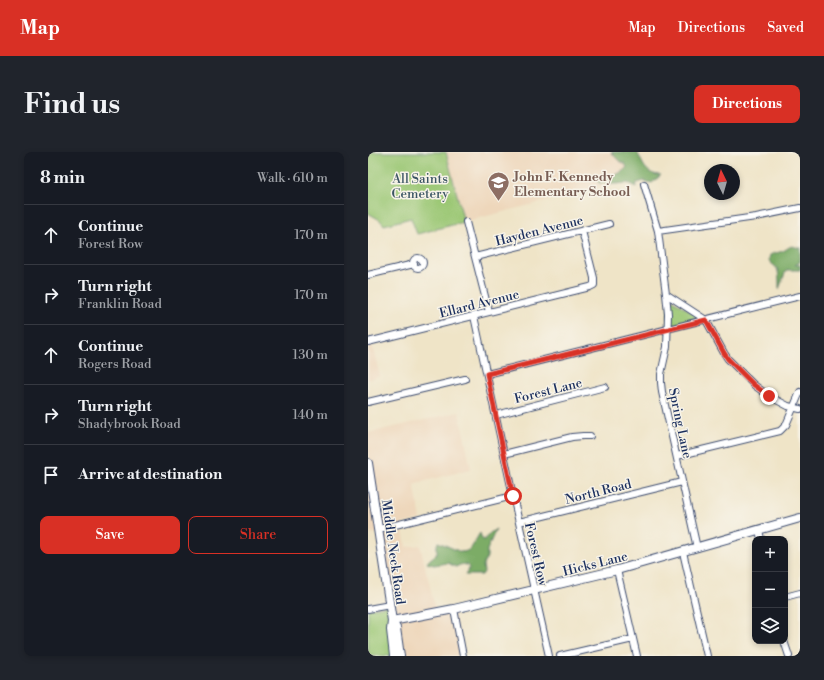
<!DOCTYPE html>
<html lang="en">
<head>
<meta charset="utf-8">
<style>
  :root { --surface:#171b24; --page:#20242c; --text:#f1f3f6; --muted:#9ea1a6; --line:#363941; --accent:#d93025 }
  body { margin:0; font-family:"Libre Bodoni",serif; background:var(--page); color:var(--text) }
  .controls { position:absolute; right:12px; bottom:12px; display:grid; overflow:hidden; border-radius:8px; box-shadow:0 2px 6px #0003 }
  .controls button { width:36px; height:36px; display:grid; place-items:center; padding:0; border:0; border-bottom:1px solid var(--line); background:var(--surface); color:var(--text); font:20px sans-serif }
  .compass { position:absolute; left:336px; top:12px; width:36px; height:36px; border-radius:50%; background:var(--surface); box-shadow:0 2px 6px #0003; rotate:355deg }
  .stop { position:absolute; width:12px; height:12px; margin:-9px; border:3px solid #d93025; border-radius:50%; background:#fff }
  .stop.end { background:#d93025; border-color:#fff; box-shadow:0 1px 4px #0008 }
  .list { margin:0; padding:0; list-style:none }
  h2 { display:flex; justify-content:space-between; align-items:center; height:52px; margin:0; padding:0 16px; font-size:17px }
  h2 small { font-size:13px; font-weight:400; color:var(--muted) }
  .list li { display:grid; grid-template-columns:26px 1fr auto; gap:12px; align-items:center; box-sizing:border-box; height:60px; padding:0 16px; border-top:1px solid var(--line) }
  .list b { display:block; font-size:15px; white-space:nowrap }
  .list p { margin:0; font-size:13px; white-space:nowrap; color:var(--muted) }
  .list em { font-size:13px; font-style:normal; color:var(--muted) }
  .actions { display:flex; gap:8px; padding:12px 16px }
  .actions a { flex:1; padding:9px 0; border:1px solid var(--accent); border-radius:8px; text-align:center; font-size:14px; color:var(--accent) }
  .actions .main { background:var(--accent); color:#fff }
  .icon { flex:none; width:22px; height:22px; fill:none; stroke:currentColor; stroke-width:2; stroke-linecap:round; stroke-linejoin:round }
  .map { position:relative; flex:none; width:432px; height:504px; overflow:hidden; border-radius:8px }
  header { display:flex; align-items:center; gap:24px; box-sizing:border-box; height:56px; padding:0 20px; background:var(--accent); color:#fff }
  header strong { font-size:19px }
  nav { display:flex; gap:22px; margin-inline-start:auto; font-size:14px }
  .intro { display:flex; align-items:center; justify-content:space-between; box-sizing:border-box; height:96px; padding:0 24px }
  h1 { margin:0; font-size:28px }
  .button { padding:10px 18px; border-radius:8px; background:var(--accent); color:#fff; font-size:14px; font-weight:700 }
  main { display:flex; gap:24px; padding:0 24px }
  aside { flex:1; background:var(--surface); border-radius:8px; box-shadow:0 2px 6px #0003 }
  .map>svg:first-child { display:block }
  .built { fill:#eed7bb }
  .green { fill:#9bc774; stroke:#5b7b69 }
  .forest { fill:#7cac66; stroke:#4c6e62 }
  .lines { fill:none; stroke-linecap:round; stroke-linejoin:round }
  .minor-casing { stroke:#3b4a6e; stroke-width:8 }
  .major-casing { stroke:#3b4a6e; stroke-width:10 }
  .minor { stroke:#fff; stroke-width:6 }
  .major { stroke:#fff; stroke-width:8 }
  .route { stroke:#d93025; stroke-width:5 }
  .labels { text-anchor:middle; stroke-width:3; stroke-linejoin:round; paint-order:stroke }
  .education-label { font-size:13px; font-weight:bold; fill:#785e54; stroke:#f7f3e8; text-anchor:start }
  .park-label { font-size:13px; fill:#3b5564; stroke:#f7f3e8 }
  .street-label { font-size:13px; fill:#1b2f5e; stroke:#f7f3e8 }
</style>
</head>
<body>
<header>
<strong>Map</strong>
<nav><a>Map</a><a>Directions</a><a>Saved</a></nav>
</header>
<div class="intro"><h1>Find us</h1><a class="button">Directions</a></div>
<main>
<aside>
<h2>8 min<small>Walk · 610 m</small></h2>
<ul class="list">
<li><svg class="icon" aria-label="ahead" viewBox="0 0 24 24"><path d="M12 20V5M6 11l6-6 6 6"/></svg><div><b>Continue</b><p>Forest Row</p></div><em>170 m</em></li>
<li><svg class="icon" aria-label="right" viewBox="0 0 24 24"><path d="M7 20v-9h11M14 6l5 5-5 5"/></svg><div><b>Turn right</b><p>Franklin Road</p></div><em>170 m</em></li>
<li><svg class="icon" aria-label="ahead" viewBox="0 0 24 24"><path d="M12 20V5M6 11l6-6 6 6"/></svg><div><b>Continue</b><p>Rogers Road</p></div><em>130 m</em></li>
<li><svg class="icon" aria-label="right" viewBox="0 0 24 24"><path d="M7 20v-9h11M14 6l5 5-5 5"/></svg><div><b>Turn right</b><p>Shadybrook Road</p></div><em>140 m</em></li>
<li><svg class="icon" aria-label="arrive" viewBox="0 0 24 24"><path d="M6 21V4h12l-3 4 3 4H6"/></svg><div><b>Arrive at destination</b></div></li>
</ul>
<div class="actions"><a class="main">Save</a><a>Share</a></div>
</aside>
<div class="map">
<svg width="432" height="504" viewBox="0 0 432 504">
  <rect width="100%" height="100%" fill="#f7f3e8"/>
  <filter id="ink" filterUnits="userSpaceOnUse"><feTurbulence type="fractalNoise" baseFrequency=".025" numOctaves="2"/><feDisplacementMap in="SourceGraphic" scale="8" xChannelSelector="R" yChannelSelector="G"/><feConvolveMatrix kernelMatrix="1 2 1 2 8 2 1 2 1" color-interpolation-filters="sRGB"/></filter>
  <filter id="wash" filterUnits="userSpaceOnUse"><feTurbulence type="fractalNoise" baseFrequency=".012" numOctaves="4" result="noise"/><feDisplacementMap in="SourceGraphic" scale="16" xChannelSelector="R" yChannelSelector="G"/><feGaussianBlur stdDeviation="0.9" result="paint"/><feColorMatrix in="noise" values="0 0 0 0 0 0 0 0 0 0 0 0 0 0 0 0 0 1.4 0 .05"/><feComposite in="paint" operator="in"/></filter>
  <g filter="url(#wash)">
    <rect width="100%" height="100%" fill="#efe4c7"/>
    <path class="built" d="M78 0H255L266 26 96 70Z
      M3 189 12 224 0 228V190Z
      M91 260 103 317 46 332 53 367 34 372 38 395 52 393 68 460 86 457 94 504H29L11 381 0 382V281Z"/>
    <path class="green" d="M0 0H78L96 70 49 82 43 66 16 73 12 68 0 61Z
      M300 145 335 167 300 176Z
      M22 453 29 504H0V457Z"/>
    <path class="forest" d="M243 0H269C275 11 277 23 293 23L284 31 276 29 269 31 268 35C261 29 254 32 245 32 240 32 235 31 231 31L228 28 229 25C234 22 239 22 244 25L255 19 259 15 256 11 251 9Z
      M424 94 432 96V110L427 113H432V118H419L417 121 411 137C411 131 411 125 410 119 408 111 398 113 402 103 406 101 408 101 412 100 417 99 420 95 424 94Z
      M128 377 119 398V405L115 413 116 420 114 423H97L101 417V415C97 411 93 412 88 415L80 411 66 413 59 411C61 407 66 405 69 401V393L70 390 93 400C105 400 106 389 112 381L114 387 116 388 122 381Z"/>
  </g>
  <g filter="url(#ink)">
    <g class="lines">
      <defs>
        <path id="minor" d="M276 32 290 79 298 142 300 162 299 195 293 222V231L294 240 329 396
          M98 70 121 160
          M290 79 388 65 432 56
          M107 105 241 72
          M45 111a5 5 0 1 1 10 0a5 5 0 1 1-10 0Z
          M0 123 46 112
          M298 142 338 168 356 201 360 207 386 233 401 244 420 254 432 257
          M106 164 145 344 181 504
          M0 190 222 135 226 133V126L214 79
          M119 222 432 144
          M0 250 97 227
          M128 263 237 235
          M136 302 204 285 215 284H222
          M309 304 412 279 418 273 432 240
          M151 370 314 330
          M11 377 145 344
          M391 378 393 387
          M315 400 339 504
          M249 418 269 504
          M417 445 432 441
          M0 457 22 453
          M86 457 95 504
          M416 489 421 504
          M192 504 265 487"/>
        <path id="major" d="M0 311 24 469 23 478 26 504
          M24 469 86 457 249 418 432 366
          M24 469 28 476 32 504"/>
      </defs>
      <use href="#minor" class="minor-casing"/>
      <use href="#major" class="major-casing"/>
      <use href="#minor" class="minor"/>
      <use href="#major" class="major"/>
    </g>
  </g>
  <g class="lines" filter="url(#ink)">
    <path class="route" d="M145 344 119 222 338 168 356 201 360 207 386 233 401 244"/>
  </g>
  <defs>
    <symbol id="school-pin" viewBox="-11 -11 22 30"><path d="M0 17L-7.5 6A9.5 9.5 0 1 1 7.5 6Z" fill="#8d6e63" stroke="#f7f3e8"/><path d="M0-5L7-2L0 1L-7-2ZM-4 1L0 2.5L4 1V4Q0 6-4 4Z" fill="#fff"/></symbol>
  </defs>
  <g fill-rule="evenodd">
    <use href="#school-pin" x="118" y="18" width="25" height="34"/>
  </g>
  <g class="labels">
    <g class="education-label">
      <text x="146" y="29">John F. Kennedy<tspan x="146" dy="15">Elementary School</tspan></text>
    </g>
    <g class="park-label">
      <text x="52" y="31">All Saints<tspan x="52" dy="15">Cemetery</tspan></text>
    </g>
    <g class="street-label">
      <text transform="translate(171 78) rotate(-14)" y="5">Hayden Avenue</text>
      <text transform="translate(111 151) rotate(-14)" y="5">Ellard Avenue</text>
      <text transform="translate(180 238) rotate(-14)" y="5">Forest Lane</text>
      <text transform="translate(313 271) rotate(78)" y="5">Spring Lane</text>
      <text transform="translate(230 339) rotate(-14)" y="5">North Road</text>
      <text transform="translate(26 400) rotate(82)" y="5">Middle Neck Road</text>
      <text transform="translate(169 402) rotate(77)" y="5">Forest Row</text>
      <text transform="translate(227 411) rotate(-14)" y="5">Hicks Lane</text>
    </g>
  </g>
</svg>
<div class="controls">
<button>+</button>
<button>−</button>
<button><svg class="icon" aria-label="layers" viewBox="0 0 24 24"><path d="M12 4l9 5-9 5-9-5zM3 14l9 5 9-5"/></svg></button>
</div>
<svg class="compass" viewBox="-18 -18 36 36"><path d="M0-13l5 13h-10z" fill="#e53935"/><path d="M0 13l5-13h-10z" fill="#9ea1a6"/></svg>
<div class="stop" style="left:145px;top:344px"></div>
<div class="stop end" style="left:401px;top:244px"></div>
</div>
</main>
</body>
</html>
